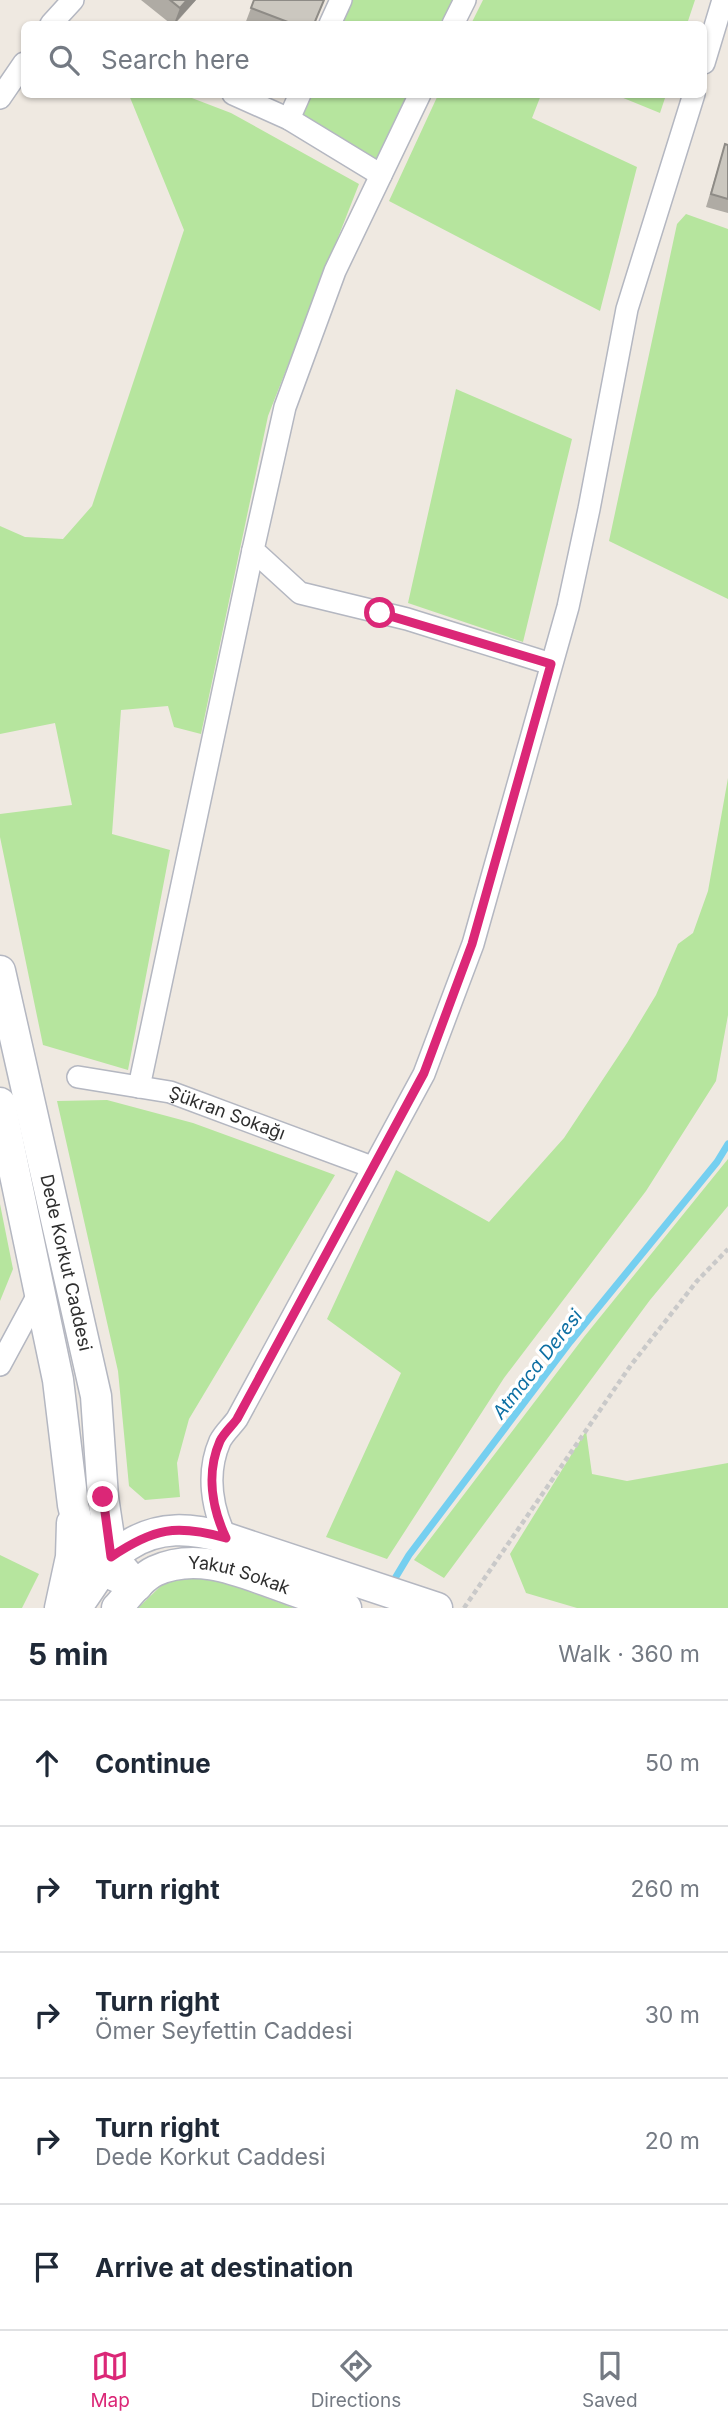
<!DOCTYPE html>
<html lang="en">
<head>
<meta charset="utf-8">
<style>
  :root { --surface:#fff; --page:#f2f2f3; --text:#1f2937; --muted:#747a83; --line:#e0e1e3; --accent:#db2777 }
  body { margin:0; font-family:Inter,sans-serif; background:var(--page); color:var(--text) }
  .stop { position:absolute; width:21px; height:21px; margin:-16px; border:5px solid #db2777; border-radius:50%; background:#fff }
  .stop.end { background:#db2777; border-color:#fff; box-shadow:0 2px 7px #0008 }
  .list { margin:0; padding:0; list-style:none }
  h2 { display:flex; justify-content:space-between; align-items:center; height:91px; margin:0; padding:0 28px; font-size:30px }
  h2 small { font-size:23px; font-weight:400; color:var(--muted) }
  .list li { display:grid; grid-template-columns:46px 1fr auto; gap:21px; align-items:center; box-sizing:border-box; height:126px; padding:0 28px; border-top:2px solid var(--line) }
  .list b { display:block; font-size:26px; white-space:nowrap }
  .list p { margin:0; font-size:23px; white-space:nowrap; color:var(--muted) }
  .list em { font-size:23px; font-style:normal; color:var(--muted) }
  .icon { flex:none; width:38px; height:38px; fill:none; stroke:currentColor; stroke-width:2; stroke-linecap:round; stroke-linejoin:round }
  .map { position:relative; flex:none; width:728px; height:1608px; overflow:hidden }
  .search { position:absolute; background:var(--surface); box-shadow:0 2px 5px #0004; left:21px; right:21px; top:21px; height:77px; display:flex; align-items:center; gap:18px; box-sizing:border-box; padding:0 24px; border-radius:10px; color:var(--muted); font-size:26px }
  .sheet { height:721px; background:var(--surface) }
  nav { display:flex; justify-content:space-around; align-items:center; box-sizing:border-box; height:98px; border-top:2px solid var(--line); background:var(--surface); font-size:19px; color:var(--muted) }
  nav a { display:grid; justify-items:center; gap:4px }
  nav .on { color:var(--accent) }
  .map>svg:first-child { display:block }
  .green { fill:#b6e59e }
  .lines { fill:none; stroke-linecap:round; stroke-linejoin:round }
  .stream { stroke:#75cff0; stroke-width:7 }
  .street-casing { stroke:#b4b7c1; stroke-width:24 }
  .secondary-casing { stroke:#b4b7c1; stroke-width:33 }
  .path { stroke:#c9c9c9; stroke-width:4.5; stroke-dasharray:5 3.5; stroke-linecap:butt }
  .street { stroke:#fff; stroke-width:21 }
  .secondary { stroke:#fff; stroke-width:30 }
  .wall { fill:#afaba4 }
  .shaded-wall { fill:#8e8b86 }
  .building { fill:#cbc7bf; stroke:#8e8b86; stroke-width:2 }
  .route { stroke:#db2777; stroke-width:9 }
  .labels { text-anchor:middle; stroke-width:7; stroke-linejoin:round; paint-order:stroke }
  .street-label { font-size:18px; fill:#2e2e2e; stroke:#fff }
  .water-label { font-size:19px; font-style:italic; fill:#0d6fa3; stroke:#fff }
</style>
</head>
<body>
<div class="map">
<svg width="728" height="1608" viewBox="0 0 728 1608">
  <rect width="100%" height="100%" fill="#efe9e1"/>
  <path class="green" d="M341 0H465L453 24H330Z
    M483 0H695L687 24H471Z
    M129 95H184L231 113 359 184 268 416 201 734 174 727 168 706 121 710 112 834 170 850 128 1070 43 1045 0 837V814L72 805 55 723 0 734V526L25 537 63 539 92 506 184 230Z
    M300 95H420L381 175 289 119Z
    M438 95H541L532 118 637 167 600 311 389 201Z
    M616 95 666 94V95L660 113Z
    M686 214 728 229V599L609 541 677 224Z
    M456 389 572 439 523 642 408 603Z
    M728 778V1015L716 1081 646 1191 504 1378 387 1559 326 1537 401 1373 327 1319 396 1170 489 1222 564 1138 627 1043 656 995 678 944 693 933 708 891Z
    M107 1100 193 1123 335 1175 189 1419 177 1463 180 1497 145 1500 129 1486 118 1371 57 1101Z
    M728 1159V1206L650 1300 444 1578 414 1560 584 1337Z
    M0 1204 13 1269 0 1301Z
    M586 1431 592 1474 627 1481 728 1463V1608H577L526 1593 510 1554Z
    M0 1555 39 1574 22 1608H0Z
    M205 1575 294 1608H138L164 1583Z"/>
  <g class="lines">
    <path class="stream" d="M391 1585 409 1555 570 1342 717 1162 728 1144"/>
    <defs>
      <g id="street">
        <path d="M51 24 73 0"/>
        <path d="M330 24 341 0"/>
        <path d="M453 24 465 0"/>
        <path d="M704 63 723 0"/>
        <path d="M233 94 289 119 381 175"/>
        <path d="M420 94 335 271 285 407 253 550 300 593 407 619 551 664"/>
        <path d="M0 98 24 63"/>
        <path d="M289 119 300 94"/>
        <path id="s1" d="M78 1077 170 1092 372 1167"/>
        <path d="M139 1087 253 550"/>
        <path d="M0 1365 40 1291"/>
        <path d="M226 1538C212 1508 206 1473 220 1441 224 1433 232 1426 237 1419L424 1074 473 944 568 607 589 509 627 309 694 94"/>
      </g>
      <g id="secondary">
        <path id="s2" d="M0 971 96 1396 103 1497 112 1557 137 1586"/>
        <path d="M0 1103 58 1380 73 1505 82 1543 92 1560 104 1571 122 1579"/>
        <path d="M60 1608 71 1557 72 1523"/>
        <path d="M76 1608C88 1592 98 1575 110 1559 114 1554 122 1550 127 1546 159 1525 191 1528 226 1538L437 1608"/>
        <path id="s3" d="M117 1608C128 1596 140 1578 155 1571 199 1551 243 1573 284 1587 305 1595 325 1601 346 1608"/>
      </g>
    </defs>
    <use href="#street" class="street-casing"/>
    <use href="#secondary" class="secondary-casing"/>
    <path class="path" d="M464 1608 631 1365 697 1281 728 1249"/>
    <use href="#street" class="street"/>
    <use href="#secondary" class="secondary"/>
  </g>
  <path class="wall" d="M141 0H196L175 24H171Z
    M254 0 315 24H245Z
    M725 144 728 145V213L706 207Z"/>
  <path class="shaded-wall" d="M187 0H196L174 24 180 8Z"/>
  <path class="building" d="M170 0H187L180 8Z
    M254 0H324L314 24H293L251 8Z
    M725 144 728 145V199L711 194Z"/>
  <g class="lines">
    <path class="route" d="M103 1497 111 1557C154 1528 176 1524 226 1538 212 1508 206 1473 220 1441 224 1433 232 1426 237 1419L424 1073 472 944 551 664 380 613"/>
  </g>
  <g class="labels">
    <g class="street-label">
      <text dy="6" stroke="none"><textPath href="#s1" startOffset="154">Şükran Sokağı</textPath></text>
      <text dy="6" stroke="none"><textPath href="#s2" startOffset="299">Dede Korkut Caddesi</textPath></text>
      <text dy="6" stroke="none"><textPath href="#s3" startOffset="140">Yakut Sokak</textPath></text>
    </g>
    <g class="water-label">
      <text transform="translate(537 1364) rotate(-52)" y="7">Atmaca Deresi</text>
    </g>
  </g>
</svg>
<div class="stop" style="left:380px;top:613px"></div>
<div class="stop end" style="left:103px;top:1497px"></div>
<div class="search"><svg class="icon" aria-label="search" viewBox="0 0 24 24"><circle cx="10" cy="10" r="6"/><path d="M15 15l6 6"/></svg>Search here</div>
</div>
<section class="sheet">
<h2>5 min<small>Walk · 360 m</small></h2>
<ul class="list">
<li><svg class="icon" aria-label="ahead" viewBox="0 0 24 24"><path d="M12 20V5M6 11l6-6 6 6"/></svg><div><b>Continue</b></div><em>50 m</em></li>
<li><svg class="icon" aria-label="right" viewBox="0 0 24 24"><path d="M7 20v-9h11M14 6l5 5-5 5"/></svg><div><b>Turn right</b></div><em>260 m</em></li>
<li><svg class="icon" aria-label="right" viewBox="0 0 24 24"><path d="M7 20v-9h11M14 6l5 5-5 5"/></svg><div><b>Turn right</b><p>Ömer Seyfettin Caddesi</p></div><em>30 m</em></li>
<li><svg class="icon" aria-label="right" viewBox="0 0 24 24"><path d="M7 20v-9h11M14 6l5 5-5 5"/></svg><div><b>Turn right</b><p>Dede Korkut Caddesi</p></div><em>20 m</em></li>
<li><svg class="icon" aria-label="arrive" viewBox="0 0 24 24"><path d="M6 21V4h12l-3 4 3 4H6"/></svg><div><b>Arrive at destination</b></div></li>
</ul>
</section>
<nav>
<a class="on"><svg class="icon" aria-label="map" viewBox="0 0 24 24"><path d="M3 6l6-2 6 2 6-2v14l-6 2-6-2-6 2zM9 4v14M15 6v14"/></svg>Map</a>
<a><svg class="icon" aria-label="directions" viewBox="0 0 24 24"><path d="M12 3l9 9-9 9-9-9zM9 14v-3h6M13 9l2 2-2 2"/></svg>Directions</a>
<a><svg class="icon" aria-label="saved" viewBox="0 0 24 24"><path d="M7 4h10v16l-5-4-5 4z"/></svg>Saved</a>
</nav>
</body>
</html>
